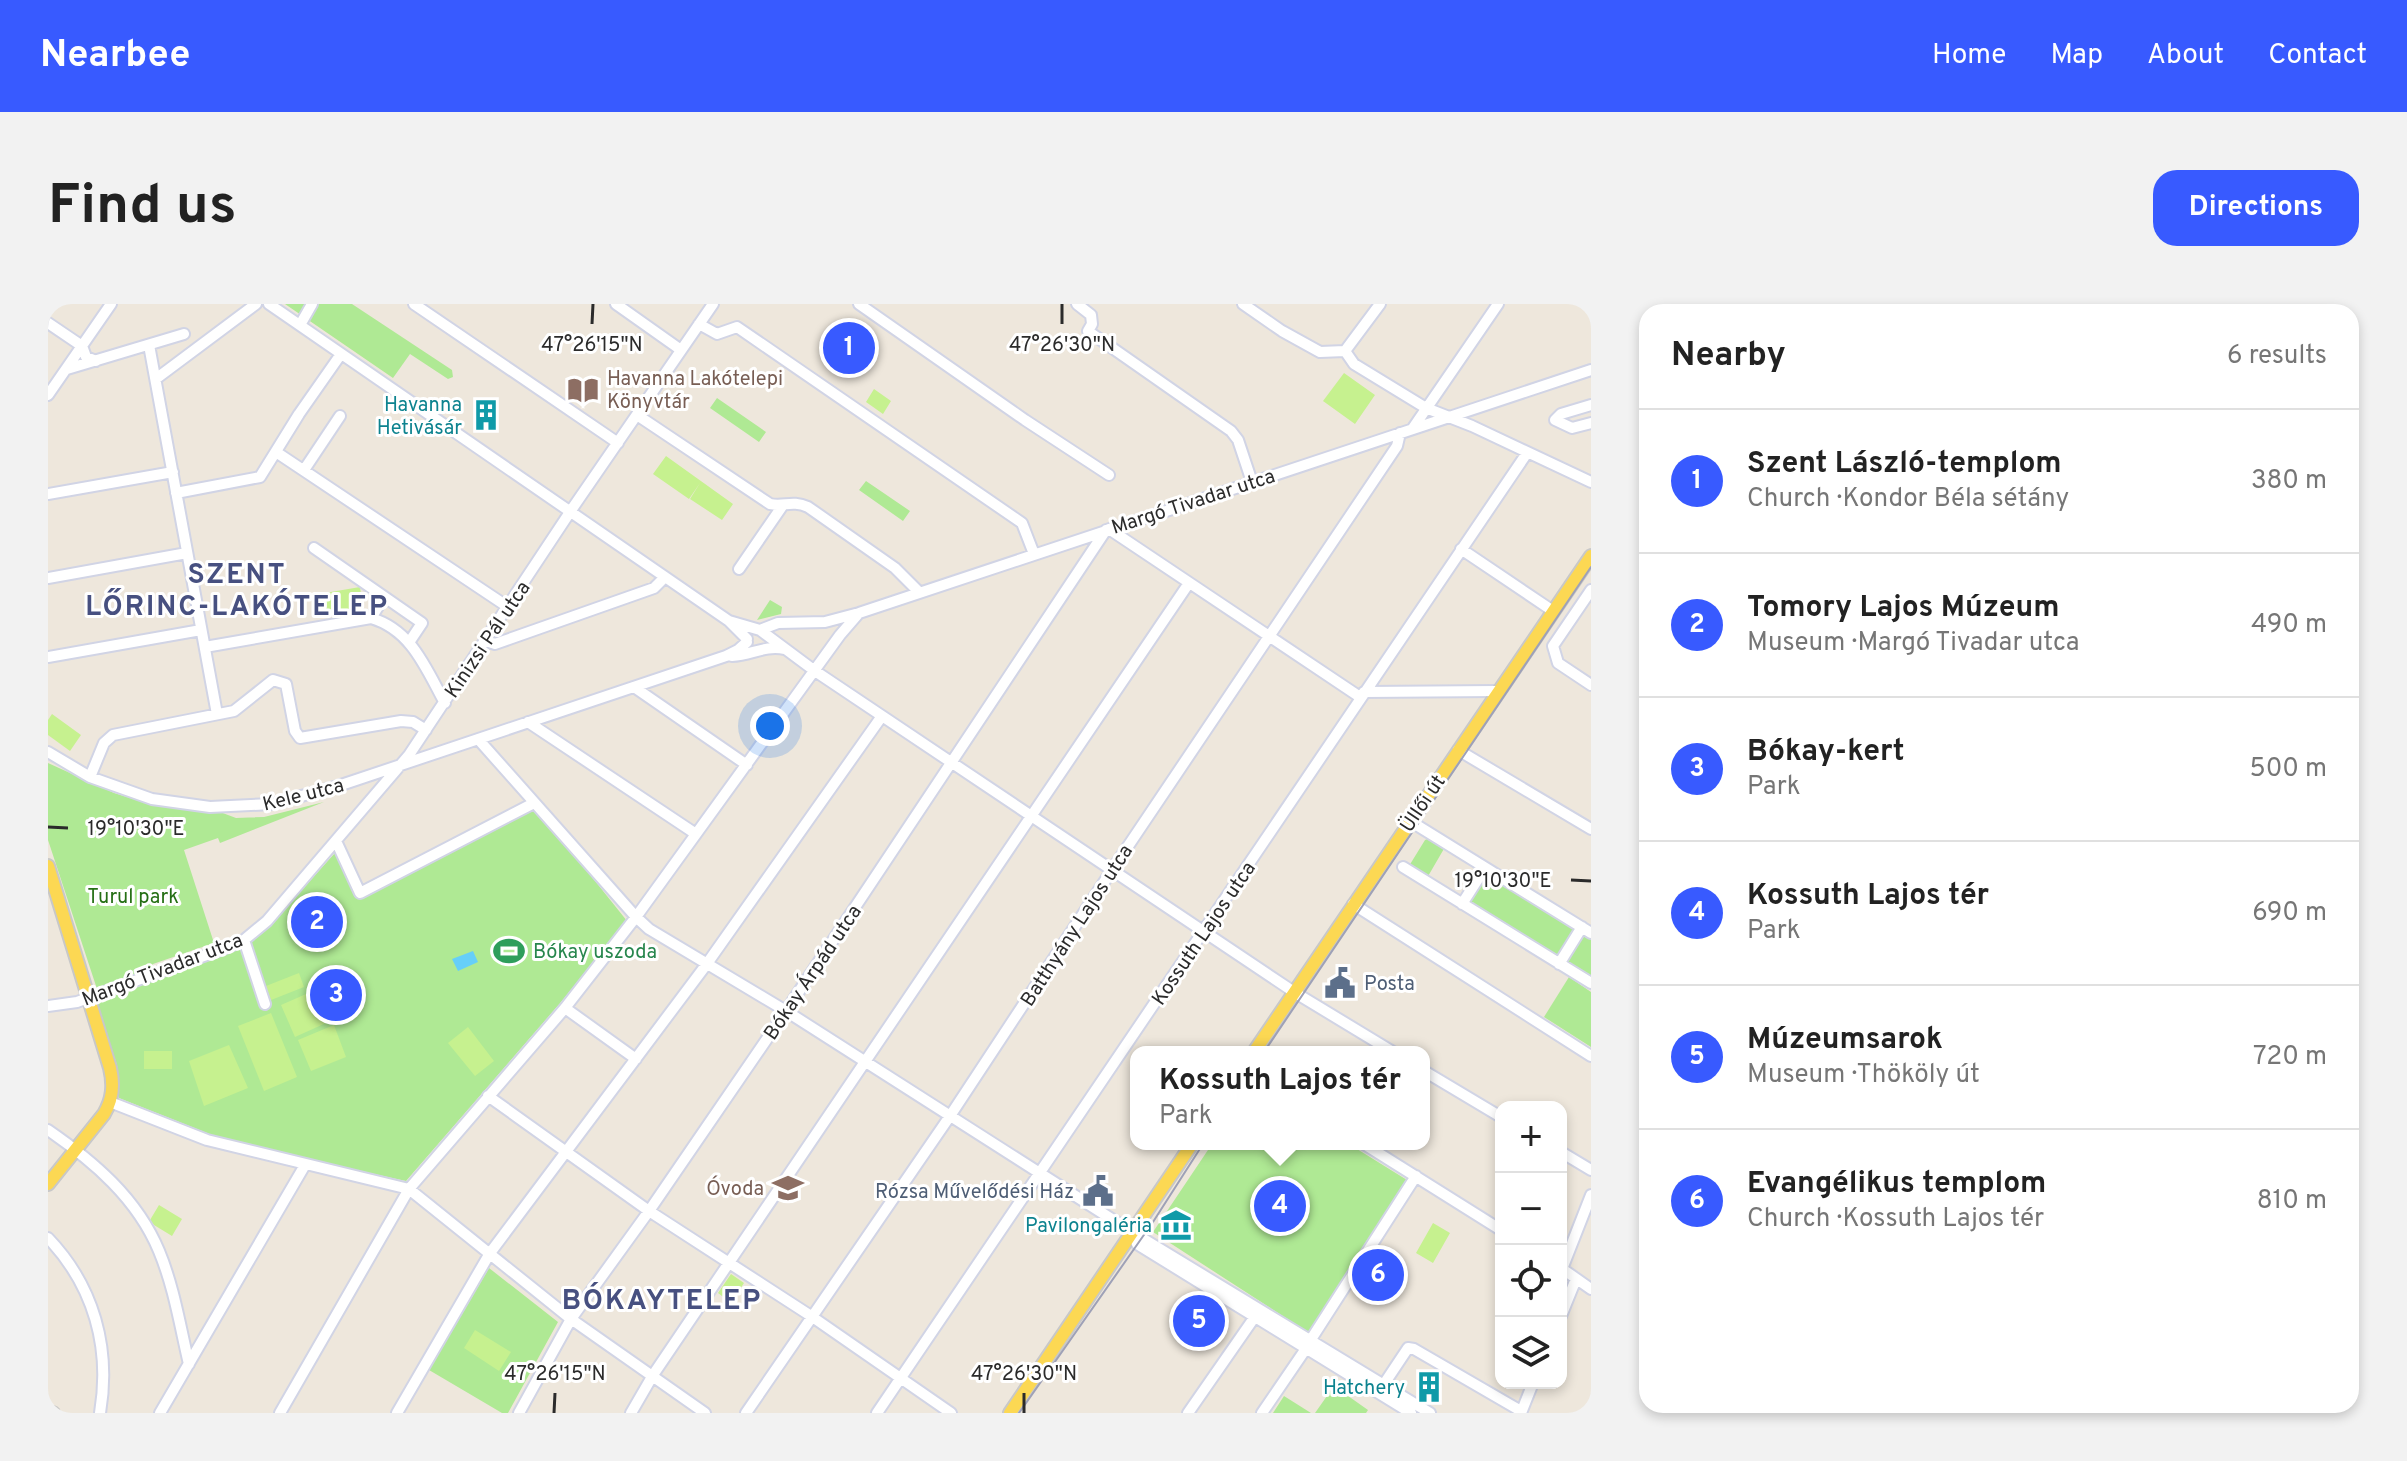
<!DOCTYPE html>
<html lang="en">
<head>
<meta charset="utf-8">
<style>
  :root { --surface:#fff; --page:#f2f2f2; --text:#222; --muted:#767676; --line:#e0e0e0; --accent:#385aff }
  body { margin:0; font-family:Overpass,sans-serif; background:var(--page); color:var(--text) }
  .controls { position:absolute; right:24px; bottom:24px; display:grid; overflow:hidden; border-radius:16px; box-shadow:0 4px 12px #0003 }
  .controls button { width:72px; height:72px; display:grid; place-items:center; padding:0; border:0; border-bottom:2px solid var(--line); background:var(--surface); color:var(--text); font:40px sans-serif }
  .you { position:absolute; left:722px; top:422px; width:28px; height:28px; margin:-20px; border:6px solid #fff; border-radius:50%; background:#1a73e8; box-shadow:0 0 0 12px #1a73e833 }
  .badge { display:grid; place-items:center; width:52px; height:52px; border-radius:50%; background:var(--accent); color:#fff; font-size:26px; font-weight:700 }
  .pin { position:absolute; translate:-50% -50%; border:4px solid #fff; box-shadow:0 2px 8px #0006 }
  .popup { position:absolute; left:1082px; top:742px; width:300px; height:104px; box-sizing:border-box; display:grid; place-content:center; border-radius:16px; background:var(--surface); filter:drop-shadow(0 2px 6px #0005); font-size:26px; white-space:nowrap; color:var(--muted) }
  .popup b { font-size:30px; color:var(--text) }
  .popup::after { content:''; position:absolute; left:50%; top:100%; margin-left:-16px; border:16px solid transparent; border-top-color:var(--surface) }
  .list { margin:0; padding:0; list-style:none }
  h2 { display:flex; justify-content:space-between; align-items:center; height:104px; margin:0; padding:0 32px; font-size:34px }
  h2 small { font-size:26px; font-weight:400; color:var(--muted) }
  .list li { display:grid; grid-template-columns:52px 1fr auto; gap:24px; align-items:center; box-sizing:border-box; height:144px; padding:0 32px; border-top:2px solid var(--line) }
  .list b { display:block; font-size:30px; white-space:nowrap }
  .list p { margin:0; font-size:26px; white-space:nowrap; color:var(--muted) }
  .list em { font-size:26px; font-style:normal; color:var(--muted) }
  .icon { flex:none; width:44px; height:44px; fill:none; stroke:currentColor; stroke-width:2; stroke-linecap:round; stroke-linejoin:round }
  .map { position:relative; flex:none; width:1543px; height:1109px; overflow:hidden; border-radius:24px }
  header { display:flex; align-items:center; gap:48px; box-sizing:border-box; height:112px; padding:0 40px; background:var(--accent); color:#fff }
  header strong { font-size:38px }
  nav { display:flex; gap:44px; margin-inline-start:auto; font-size:28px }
  .intro { display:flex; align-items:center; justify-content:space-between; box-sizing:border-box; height:192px; padding:0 48px }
  h1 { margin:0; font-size:56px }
  .button { padding:20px 36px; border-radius:24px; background:var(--accent); color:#fff; font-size:28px; font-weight:700 }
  main { display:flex; gap:48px; padding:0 48px }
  aside { flex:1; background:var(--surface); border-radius:24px; box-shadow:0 4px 12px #0003 }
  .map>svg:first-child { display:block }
  .green { fill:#afe994 }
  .pitch { fill:#c6f18f }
  .water { fill:#66cff9 }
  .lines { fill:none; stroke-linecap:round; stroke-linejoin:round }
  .minor-casing { stroke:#d1d4e5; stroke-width:14 }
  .major-casing { stroke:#c8c8c8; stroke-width:16 }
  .minor { stroke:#fff; stroke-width:10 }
  .major { stroke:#fcd853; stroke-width:12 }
  .tram { stroke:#9ea1b7; stroke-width:2 }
  .ticks { fill:none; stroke:#2b2b2b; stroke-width:3 }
  .labels { text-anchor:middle; stroke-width:6; stroke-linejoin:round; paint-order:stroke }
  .education-label { font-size:20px; fill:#785e54; stroke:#fff; text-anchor:start }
  .culture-label { font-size:20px; fill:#0d838f; stroke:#fff; text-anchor:end }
  .street-label { font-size:20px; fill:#2b2b2b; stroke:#fff }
  .park-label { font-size:20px; fill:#256f14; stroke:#fff }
  .leisure-label { font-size:20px; fill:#27864d; stroke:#fff; text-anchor:start }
  .service-label { font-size:20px; fill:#4e5e75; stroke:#fff; text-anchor:start }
  .district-label { font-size:28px; font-weight:bold; letter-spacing:2px; fill:#475080; stroke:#fff }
  .ticks-label { font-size:20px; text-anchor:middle; fill:#2b2b2b; stroke:#fff; stroke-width:6; stroke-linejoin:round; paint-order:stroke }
</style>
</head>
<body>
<header>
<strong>Nearbee</strong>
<nav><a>Home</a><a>Map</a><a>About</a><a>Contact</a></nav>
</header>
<div class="intro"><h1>Find us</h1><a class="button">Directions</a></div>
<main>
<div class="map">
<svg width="1543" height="1109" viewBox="0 0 1543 1109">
  <rect width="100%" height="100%" fill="#eee7dc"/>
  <path class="green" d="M237 0H304L404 66 405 73 400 75 362 50 345 74Z
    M669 94 718 128 711 138 662 104Z
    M818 177 862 207 855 217 811 186Z
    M722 296 734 303 733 310 709 316Z
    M0 459 66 489 89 496 144 507 172 508 188 514 216 513 276 498 172 539 170 534 136 546 166 639 105 660 102 664 49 685 0 536Z
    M488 503 579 617 513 698 358 877 184 839 71 794 69 761 50 704 51 698 61 688 199 640 222 621 287 549 307 593Z
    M1382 534 1397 543 1379 574 1361 562 1377 536Z
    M1436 570 1543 634V676L1421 601 1420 596Z
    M1521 673 1543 688V743L1496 713Z
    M1164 840H1301L1359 876 1261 1029 1105 928Z
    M441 964 510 1018 460 1109H454L381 1066Z
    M1286 1082 1320 1106 1318 1109H1267Z
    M1236 1092 1263 1109H1225Z"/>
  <path class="pitch" d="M1296 69 1327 91 1307 120 1275 97Z
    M826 85 843 97 835 110 818 98Z
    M618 152 685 200 674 216 642 195 652 179 641 195 605 170Z
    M312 283 315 303 274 310 271 290Z
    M4 410 33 431 22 447 0 431V416Z
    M251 669 256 683 223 696 218 682Z
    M265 687 278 719 247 733 233 701Z
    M223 709 249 773 216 787 190 722Z
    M286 721 298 753 263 767 250 736Z
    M420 723 446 757 427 772 400 739Z
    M181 741 200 784 156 802 141 757Z
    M96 747H124V765H96Z
    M111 901 134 915 124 932 106 921 102 916Z
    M1385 919 1402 929 1385 959 1368 949Z
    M683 970 696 979 683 999 670 989Z
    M427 1026 463 1048 451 1067 416 1044Z"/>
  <path class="water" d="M425 647 430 658 410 667 404 655Z"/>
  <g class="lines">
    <defs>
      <path id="minor" d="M221 0 681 317 699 335
        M366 0 570 139
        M568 0 633 46
        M811 0 977 116 1061 171
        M1029 0 1043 11 1044 20 1040 27 1183 127 1190 136 1204 178
        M1195 0 1234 27 1272 48 1297 47
        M0 19 34 42 38 53 48 57
        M651 20 669 30 689 23 974 219 986 250
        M252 21 264 0
        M101 41 169 410
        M1297 47 1306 60 1378 104 1424 122 1543 178
        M1297 47 1332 0
        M19 65 136 30
        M109 74 208 0
        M0 91 63 0
        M1543 101 1513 110 1507 116 1524 124 1543 119
        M589 111 722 200C736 203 744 196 760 203L847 264 871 288
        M1365 124 1450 0
        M228 148 460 303
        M256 166 292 112
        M128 189 212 173 251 110 293 50
        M0 190 125 168
        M1061 225 1312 393
        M266 244 374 319 362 337
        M1413 245 1505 307
        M691 265 735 201
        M0 274 139 249
        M1543 286 1505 342 1510 359 1543 381
        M323 314 336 293
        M681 317 712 326 730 319 777 318 811 309 1543 66
        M712 326 767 367 1246 688
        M438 337 447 340 606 284 617 273
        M157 343 323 314C364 326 378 365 397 399
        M684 352C704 351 716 341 737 345
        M0 353 153 326
        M586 383 699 461
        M1316 388 1449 387
        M480 418 648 530
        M430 435 588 613 601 625 738 707 1084 928 1382 1109
        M1410 446 1543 525
        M0 448 42 473 104 495 162 503 224 500 290 482 678 352 690 346 699 338
        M42 473 56 439 65 431 186 407 225 376 238 380 247 427 252 434 353 417 365 418 378 426
        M1362 517 1543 629
        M288 537 312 589 486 499
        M1355 563 1543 679
        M1305 600 1543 752
        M1414 600 1437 564
        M196 636 217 700
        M1511 660 1534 623
        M1246 688 1345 748
        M0 702 29 698 175 645 196 636 219 617 361 451 526 202 665 0
        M517 704 588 755
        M1376 767 1453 813
        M440 792 601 907 763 1012 903 1109
        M62 798 159 836 361 885 523 1015 657 1109
        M0 826C45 857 89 894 111 947 126 983 132 1022 141 1060
        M1316 840 1453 926
        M1513 848 1543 866
        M1084 928 1089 940 1363 1109
        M0 934C46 982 63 1044 52 1109
        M1513 964 1543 985
        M1514 965 1543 891
        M1513 1012 1528 975
        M1262 1037 1368 872
        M1336 1080 1360 1044 1366 1045 1473 1107
        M112 1109 257 861
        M232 1109 361 885 517 704 588 613 792 331 811 309
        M349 1109 442 949 658 661 834 412
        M471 1109 523 1015 601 907 738 707 1058 226
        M583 1109 605 1071 1141 279
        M698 1109 902 812 1064 566 1349 142 1352 129
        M829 1109 1479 149
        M1140 1109 1206 1014
        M1214 1109 1257 1046
        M1473 1109 1485 1079"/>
      <path id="major" d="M0 562 62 764C66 781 65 795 56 810L0 880
        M1206 748 1543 252
        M0 1108 5 1109
        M962 1109 1144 840"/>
    </defs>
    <use href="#minor" class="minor-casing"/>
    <use href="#major" class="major-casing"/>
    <use href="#minor" class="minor"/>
    <use href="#major" class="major"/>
    <path class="tram" d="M1216 748 1543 263
      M971 1109 1105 918 1155 840"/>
  </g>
  <path class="ticks" d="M544 20 545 0M1014 20V0M0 523 20 524M1523 576 1543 577M506 1109 507 1089M976 1109V1089"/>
  <defs>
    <symbol id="library-bare" viewBox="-9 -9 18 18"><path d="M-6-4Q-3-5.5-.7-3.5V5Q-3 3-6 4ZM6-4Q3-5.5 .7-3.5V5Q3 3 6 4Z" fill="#8d6e63" stroke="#fff" stroke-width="2.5" paint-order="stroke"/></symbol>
    <symbol id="building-bare" viewBox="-9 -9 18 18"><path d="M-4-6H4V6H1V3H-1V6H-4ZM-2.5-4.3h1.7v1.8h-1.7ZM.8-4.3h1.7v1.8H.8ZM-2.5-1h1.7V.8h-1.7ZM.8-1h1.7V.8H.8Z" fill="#0f9aa8" stroke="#fff" stroke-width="2.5" paint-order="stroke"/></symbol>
    <symbol id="stadium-bare" viewBox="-9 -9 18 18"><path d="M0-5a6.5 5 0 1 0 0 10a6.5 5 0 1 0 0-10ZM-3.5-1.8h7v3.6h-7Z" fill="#2e9e5b" stroke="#fff" stroke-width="2.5" paint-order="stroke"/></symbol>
    <symbol id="civic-bare" viewBox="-9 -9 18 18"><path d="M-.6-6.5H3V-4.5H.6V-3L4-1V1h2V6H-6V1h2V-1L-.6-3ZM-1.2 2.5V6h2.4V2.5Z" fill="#5c6f8a" stroke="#fff" stroke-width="2.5" paint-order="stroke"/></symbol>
    <symbol id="school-bare" viewBox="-9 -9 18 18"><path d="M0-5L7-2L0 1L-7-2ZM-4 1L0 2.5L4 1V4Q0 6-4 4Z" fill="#8d6e63" stroke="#fff" stroke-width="2.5" paint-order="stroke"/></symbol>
    <symbol id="museum-bare" viewBox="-9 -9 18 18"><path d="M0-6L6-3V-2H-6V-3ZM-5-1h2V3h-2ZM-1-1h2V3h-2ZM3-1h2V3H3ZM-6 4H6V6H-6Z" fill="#0f9aa8" stroke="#fff" stroke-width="2.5" paint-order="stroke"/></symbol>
  </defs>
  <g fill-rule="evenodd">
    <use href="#library-bare" x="513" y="64" width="44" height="44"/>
    <use href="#building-bare" x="416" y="89" width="44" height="44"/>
    <use href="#stadium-bare" x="439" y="625" width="44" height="44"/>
    <use href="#civic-bare" x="1270" y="657" width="44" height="44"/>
    <use href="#school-bare" x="718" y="862" width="44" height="44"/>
    <use href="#civic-bare" x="1028" y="865" width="44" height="44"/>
    <use href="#museum-bare" x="1106" y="899" width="44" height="44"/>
    <use href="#building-bare" x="1359" y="1061" width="44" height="44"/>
  </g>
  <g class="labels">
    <g class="education-label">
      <text x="559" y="81">Havanna Lakótelepi<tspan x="559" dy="23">Könyvtár</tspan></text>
      <text x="716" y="891" text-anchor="end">Óvoda</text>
    </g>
    <g class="culture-label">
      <text x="414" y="107">Havanna<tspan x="414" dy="23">Hetivásár</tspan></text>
      <text x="1104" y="928">Pavilongaléria</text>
      <text x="1357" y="1090">Hatchery</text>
    </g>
    <g class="street-label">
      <text transform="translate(1145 197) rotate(-18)" y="7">Margó Tivadar utca</text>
      <text transform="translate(439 335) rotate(-56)" y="7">Kinizsi Pál utca</text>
      <text transform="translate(255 490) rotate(-14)" y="7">Kele utca</text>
      <text transform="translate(1374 499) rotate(-56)" y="7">Üllői út</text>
      <text transform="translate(1028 621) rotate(-57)" y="7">Batthyány Lajos utca</text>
      <text transform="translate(1155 629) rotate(-56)" y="7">Kossuth Lajos utca</text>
      <text transform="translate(114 665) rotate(-21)" y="7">Margó Tivadar utca</text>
      <text transform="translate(764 668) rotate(-56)" y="7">Bókay Árpád utca</text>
    </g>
    <g class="park-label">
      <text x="85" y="599">Turul park</text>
    </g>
    <g class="leisure-label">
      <text x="485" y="654">Bókay uszoda</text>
    </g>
    <g class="service-label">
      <text x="1316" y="686">Posta</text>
      <text x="1026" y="894" text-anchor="end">Rózsa Művelődési Ház</text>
    </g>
    <g class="district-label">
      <text x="189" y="279">SZENT<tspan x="189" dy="32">LŐRINC-LAKÓTELEP</tspan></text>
      <text x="614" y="1005">BÓKAYTELEP</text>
    </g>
  </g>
  <g class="ticks-label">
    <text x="544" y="47">47°26'15"N</text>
    <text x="1014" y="47">47°26'30"N</text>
    <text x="88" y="531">19°10'30"E</text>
    <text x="1455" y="583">19°10'30"E</text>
    <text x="507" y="1076">47°26'15"N</text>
    <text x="976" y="1076">47°26'30"N</text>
  </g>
</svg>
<div class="controls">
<button>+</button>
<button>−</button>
<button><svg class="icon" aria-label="locate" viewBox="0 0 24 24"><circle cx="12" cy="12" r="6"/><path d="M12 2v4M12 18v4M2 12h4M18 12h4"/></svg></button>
<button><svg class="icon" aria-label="layers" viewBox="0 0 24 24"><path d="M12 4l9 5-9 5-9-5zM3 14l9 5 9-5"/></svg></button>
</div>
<div class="you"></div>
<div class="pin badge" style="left:801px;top:44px">1</div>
<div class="pin badge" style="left:269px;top:618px">2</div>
<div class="pin badge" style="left:288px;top:691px">3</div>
<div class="pin badge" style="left:1232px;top:902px">4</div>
<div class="popup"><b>Kossuth Lajos tér</b>Park</div>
<div class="pin badge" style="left:1151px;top:1017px">5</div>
<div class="pin badge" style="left:1330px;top:971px">6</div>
</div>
<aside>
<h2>Nearby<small>6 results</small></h2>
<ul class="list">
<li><span class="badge">1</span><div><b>Szent László-templom</b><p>Church · Kondor Béla sétány</p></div><em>380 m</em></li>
<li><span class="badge">2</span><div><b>Tomory Lajos Múzeum</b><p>Museum · Margó Tivadar utca</p></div><em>490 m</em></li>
<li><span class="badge">3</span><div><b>Bókay-kert</b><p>Park</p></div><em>500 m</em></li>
<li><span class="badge">4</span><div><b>Kossuth Lajos tér</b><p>Park</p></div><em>690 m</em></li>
<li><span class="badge">5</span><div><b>Múzeumsarok</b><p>Museum · Thököly út</p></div><em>720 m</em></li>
<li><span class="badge">6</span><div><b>Evangélikus templom</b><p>Church · Kossuth Lajos tér</p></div><em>810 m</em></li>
</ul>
</aside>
</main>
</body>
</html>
